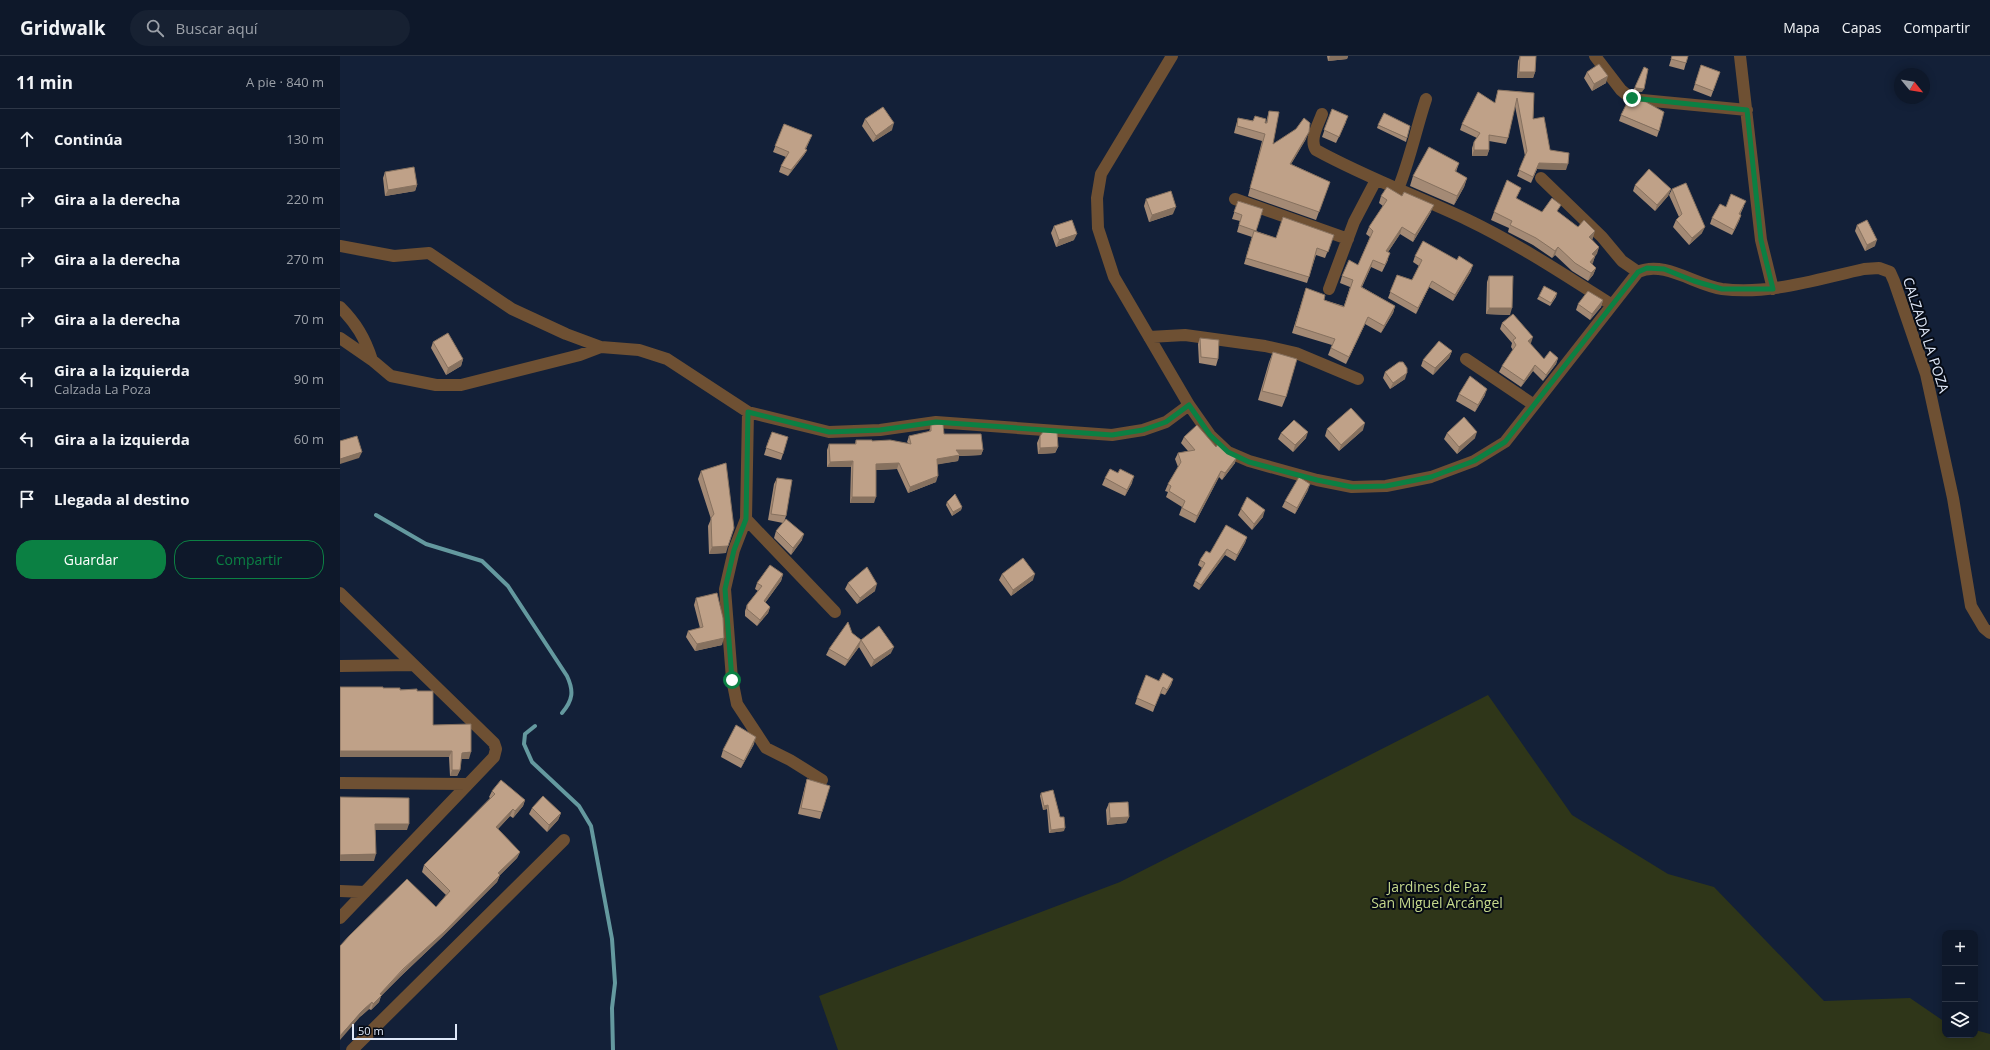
<!DOCTYPE html>
<html lang="es">
<head>
<meta charset="utf-8">
<style>
  :root { --surface:#0e182a; --page:#172132; --text:#f1f3f6; --muted:#9ba0a8; --line:#2e3747; --accent:#0b8043 }
  body { margin:0; font-family:"Open Sans",sans-serif; background:var(--page); color:var(--text) }
  .controls { position:absolute; right:12px; bottom:12px; display:grid; overflow:hidden; border-radius:8px; box-shadow:0 2px 10px #0003 }
  .controls button { width:36px; height:36px; display:grid; place-items:center; padding:0; border:0; border-bottom:1px solid var(--line); background:var(--surface); color:var(--text); font:20px sans-serif }
  .compass { position:absolute; left:1554px; top:12px; width:36px; height:36px; border-radius:50%; background:var(--surface); box-shadow:0 2px 10px #0003; rotate:120deg }
  .scale { position:absolute; left:12px; bottom:10px; width:105px; box-sizing:border-box; padding-left:4px; border:2px solid #dfe8f9; border-top:0; font-size:11px; line-height:14px; white-space:nowrap; color:#dfe8f9; -webkit-text-stroke:3px #050a14; paint-order:stroke }
  .stop { position:absolute; width:12px; height:12px; margin:-9px; border:3px solid #0b8043; border-radius:50%; background:#fff }
  .stop.end { background:#0b8043; border-color:#fff; box-shadow:0 1px 4px #0008 }
  .list { margin:0; padding:0; list-style:none }
  h2 { display:flex; justify-content:space-between; align-items:center; height:52px; margin:0; padding:0 16px; font-size:17px }
  h2 small { font-size:13px; font-weight:400; color:var(--muted) }
  .list li { display:grid; grid-template-columns:26px 1fr auto; gap:12px; align-items:center; box-sizing:border-box; height:60px; padding:0 16px; border-top:1px solid var(--line) }
  .list b { display:block; font-size:15px; white-space:nowrap }
  .list p { margin:0; font-size:13px; white-space:nowrap; color:var(--muted) }
  .list em { font-size:13px; font-style:normal; color:var(--muted) }
  .actions { display:flex; gap:8px; padding:12px 16px }
  .actions a { flex:1; padding:9px 0; border:1px solid var(--accent); border-radius:16px; text-align:center; font-size:14px; color:var(--accent) }
  .actions .main { background:var(--accent); color:#fff }
  .icon { flex:none; width:22px; height:22px; fill:none; stroke:currentColor; stroke-width:2; stroke-linecap:round; stroke-linejoin:round }
  .map { position:relative; flex:none; width:1650px; height:994px; overflow:hidden }
  header { display:flex; align-items:center; gap:24px; box-sizing:border-box; height:56px; padding:0 20px; background:var(--surface); border-bottom:1px solid var(--line) }
  header strong { font-size:19px }
  nav { display:flex; gap:22px; margin-inline-start:auto; font-size:14px }
  .search { width:280px; height:36px; background:var(--page); display:flex; align-items:center; gap:10px; box-sizing:border-box; padding:0 14px; border-radius:22px; color:var(--muted); font-size:15px }
  main { display:flex }
  aside { flex:1; background:var(--surface) }
  .map>svg:first-child { display:block }
  .green { fill:#2f3619 }
  .lines { fill:none; stroke-linecap:round; stroke-linejoin:round }
  .stream { stroke:#64999f; stroke-width:4 }
  .street { stroke:#6e5033; stroke-width:12 }
  .wall { fill:#a48a75 }
  .shaded-wall { fill:#86715f }
  .building { fill:#bfa188; stroke:#86715f }
  .route { stroke:#0b8043; stroke-width:5 }
  .labels { text-anchor:middle; stroke-width:4; stroke-linejoin:round; paint-order:stroke }
  .street-label { font-size:14px; fill:#dfe8f9; stroke:#050a14 }
  .park-label { font-size:14px; fill:#c5d88c; stroke:#050a14 }
</style>
</head>
<body>
<header>
<strong>Gridwalk</strong>
<div class="search"><svg class="icon" aria-label="search" viewBox="0 0 24 24"><circle cx="10" cy="10" r="6"/><path d="M15 15l6 6"/></svg>Buscar aquí</div>
<nav><a>Mapa</a><a>Capas</a><a>Compartir</a></nav>
</header>
<main>
<aside>
<h2>11 min<small>A pie · 840 m</small></h2>
<ul class="list">
<li><svg class="icon" aria-label="ahead" viewBox="0 0 24 24"><path d="M12 20V5M6 11l6-6 6 6"/></svg><div><b>Continúa</b></div><em>130 m</em></li>
<li><svg class="icon" aria-label="right" viewBox="0 0 24 24"><path d="M7 20v-9h11M14 6l5 5-5 5"/></svg><div><b>Gira a la derecha</b></div><em>220 m</em></li>
<li><svg class="icon" aria-label="right" viewBox="0 0 24 24"><path d="M7 20v-9h11M14 6l5 5-5 5"/></svg><div><b>Gira a la derecha</b></div><em>270 m</em></li>
<li><svg class="icon" aria-label="right" viewBox="0 0 24 24"><path d="M7 20v-9h11M14 6l5 5-5 5"/></svg><div><b>Gira a la derecha</b></div><em>70 m</em></li>
<li><svg class="icon" aria-label="left" viewBox="0 0 24 24"><path d="M17 20v-9H6M10 6l-5 5 5 5"/></svg><div><b>Gira a la izquierda</b><p>Calzada La Poza</p></div><em>90 m</em></li>
<li><svg class="icon" aria-label="left" viewBox="0 0 24 24"><path d="M17 20v-9H6M10 6l-5 5 5 5"/></svg><div><b>Gira a la izquierda</b></div><em>60 m</em></li>
<li><svg class="icon" aria-label="arrive" viewBox="0 0 24 24"><path d="M6 21V4h12l-3 4 3 4H6"/></svg><div><b>Llegada al destino</b></div></li>
</ul>
<div class="actions"><a class="main">Guardar</a><a>Compartir</a></div>
</aside>
<div class="map">
<svg width="1650" height="994" viewBox="0 0 1650 994">
  <rect width="100%" height="100%" fill="#132038"/>
  <path class="green" d="M1148 639 1232 759 1328 818 1374 831 1484 945 1570 942 1605 966V979H1635V974L1650 978V994H498L479 940 780 826Z"/>
  <g class="lines">
    <path class="stream" d="M36 459 86 488 142 505 168 530 227 620C234 635 233 644 222 657
      M195 670 185 678 184 688 192 706 239 750 251 770 272 883 275 927 272 952 273 994"/>
    <path class="street" d="M832 0 761 118 757 142 758 172 774 221 849 349 870 379 888 396 909 405 977 424 1012 431 1046 430 1091 421 1134 405 1165 386 1298 216C1324 204 1355 229 1382 233 1430 239 1478 223 1524 213L1539 212 1550 216 1554 225 1586 318 1613 442 1631 550 1644 572 1650 577
      M1255 0 1281 34 1292 43 1407 54
      M1400 0 1421 184 1433 233
      M982 58C978 69 969 84 976 94 1025 121 1077 140 1128 164 1178 188 1225 219 1272 249
      M1201 122 1262 181 1282 205 1298 216
      M1058 133C1070 104 1076 73 1086 43
      M895 143 1008 183
      M0 190 54 200 89 197 172 253 226 278 261 291 299 294 327 303 408 356 489 376 540 374 596 366 772 379 803 374 826 366 849 349
      M989 233 1014 166 1036 124
      M0 251C16 267 25 282 32 304
      M809 281 845 279 925 290 956 297 1018 323
      M0 282 32 304 51 320 96 329H121L240 299 261 291
      M1126 303 1194 349
      M408 356 406 463 495 556
      M406 463 394 494 385 533 392 623 397 648 426 692 450 704 482 724
      M0 537 154 687 156 693 154 701 0 862
      M0 610 74 609
      M0 727 128 728
      M0 835 25 836
      M12 994 224 784"/>
  </g>
  <path class="wall" d="M987 0H1008L1007 3 988 5Z
    M1180 0H1196L1195 16 1193 22H1177L1178 5Z
    M1332 0H1348L1344 14 1329 10Z
    M1361 9 1380 16 1371 41 1353 34Z
    M1247 16 1266 27 1252 35 1244 22Z
    M1295 31 1302 36H1295L1293 34Z
    M1158 34 1194 37 1193 63 1210 94 1226 114 1197 113 1191 127 1177 120 1185 100 1175 50 1168 82 1166 88 1149 85V94L1147 100H1132V92L1134 86 1137 82 1120 74 1122 68 1155 46Z
    M992 53 1006 66 996 87 982 81Z
    M929 55 933 88 966 83 951 108 990 126 976 164 908 140 922 85 894 77 896 69 898 62 926 67Z
    M1281 59 1319 75 1317 81 1279 65Z
    M525 63 552 74 533 86 522 70Z
    M444 68 472 79 466 93 467 94 464 99 448 120 439 116 441 110 446 101 433 96Z
    M1038 69 1067 82 1066 86 1037 72Z
    M1119 107 1116 116 1127 122 1124 131 1114 149 1070 130 1073 120Z
    M45 116 77 129 75 135 45 140 43 122Z
    M1295 129 1331 133 1328 140 1315 155 1293 135Z
    M1181 132 1176 143 1202 156 1219 157 1253 182 1252 183 1259 191 1252 208 1256 212 1253 219 1248 225 1232 215 1215 199 1212 202 1193 189 1168 176 1169 172 1151 164 1154 156Z
    M1332 133 1362 177 1349 189 1333 171 1336 164 1339 161 1329 139Z
    M1041 140H1062L1091 156 1073 186 1060 178 1048 196V204L1042 216 1031 211 1022 231 1055 250 1053 257 1041 277 1025 268 1006 308 988 299 992 289 952 277 966 232 984 244 1004 250 1010 231 1000 227 1002 220 1018 209 1030 181 1026 178 1029 171 1043 150 1039 147Z
    M806 143 833 158 809 166 804 150Z
    M898 145 923 153 916 175 936 182 994 179 985 202 976 199 967 227 904 208 912 181 897 176 900 165 892 163Z
    M1404 150 1400 159H1401L1399 165 1392 179 1370 168 1372 162 1386 151Z
    M1517 169 1535 190 1525 195 1515 175Z
    M714 170 734 184 716 191 711 177Z
    M1075 200 1131 215 1113 245 1089 231 1076 258 1048 242 1057 219 1072 224 1079 210 1073 206Z
    M1149 220 1170 259 1146 258 1147 226Z
    M1217 237 1216 241 1210 250 1197 243 1199 240Z
    M1263 244 1261 251 1250 264 1236 254 1238 248Z
    M1162 267 1191 287 1190 288 1204 303 1218 302 1216 308 1203 325 1193 315 1181 331 1159 316 1162 310 1173 294 1171 291 1172 287 1160 273Z
    M860 282 878 303 876 310 859 307 858 288Z
    M93 286 123 303 121 310 106 319 91 292Z
    M1112 295 1109 302 1093 319 1081 310 1083 304Z
    M933 296 946 341 942 351 918 344 929 306Z
    M1045 316 1065 323 1050 333 1043 322Z
    M1119 338 1145 339 1135 356 1116 345Z
    M591 369 604 378 643 394 641 399 619 400 618 405 597 408 596 426 568 437 557 413 536 414 534 447H510L511 411H487V394L489 388H515L516 384 532 385 568 387 567 386 569 380 589 376Z
    M987 373 1023 374 999 395 985 380Z
    M941 377 966 382 953 396 938 383Z
    M1107 377 1135 382 1117 398 1104 383Z
    M700 380 718 391 715 397 698 398 697 387Z
    M844 381 876 391 895 407 882 424 879 421 855 467 839 459 842 451 826 441 828 436 825 435 828 428 838 411 835 403 838 397 848 395 841 387Z
    M429 383 443 398 441 404 424 399Z
    M386 407V497L369 498 368 470 371 463 358 423 361 415Z
    M778 417 792 427 785 440 762 429 765 422Z
    M437 422 446 460 444 466 462 484 451 499 434 482 436 475 443 467 428 464 434 428Z
    M968 434 955 458 942 451 945 445Z
    M607 446 622 451 621 454 612 460 606 449Z
    M901 453 923 461 912 474 898 459Z
    M907 481 905 487 895 505 885 499 859 534 853 530 855 525 862 512 858 509 860 504 870 497Z
    M443 518 441 525 425 547 430 551 428 557 417 570 405 560V555L407 549 418 535 415 533 417 527Z
    M662 518 693 524 671 540 659 524Z
    M508 527 535 535 517 548 505 533Z
    M356 542 382 589 355 595 346 581 348 575 360 572 354 549Z
    M512 577 521 584 551 597 531 611 519 591 505 610 486 599 489 593Z
    M833 623 831 629 825 639 820 637 813 656 795 648 797 642 819 625Z
    M43 632 77 635 93 669 129 703H121L120 714 117 720H110L109 701Z
    M414 688 401 712 381 701 383 694Z
    M467 723 482 756 480 763 458 758 465 730Z
    M152 735 185 744 183 750 173 762 170 760 158 773 180 796 177 802 160 819 157 826 101 882 61 920 41 940 39 946 31 954 29 953 20 961 96 851 106 839 82 816 84 809 150 742 149 741Z
    M701 737 724 775 709 777 707 753 703 754 700 740Z
    M769 747 789 761 786 767 767 769 766 754Z
    M192 752 221 757 218 764 207 776 189 758Z"/>
  <path class="shaded-wall" d="M990 0H1008L1007 3 988 5Z
    M1179 16H1195L1193 22H1177Z
    M1268 20 1266 27 1252 35 1254 28Z
    M1296 32 1304 33 1302 36H1295Z
    M554 67 552 74 533 86 536 80Z
    M969 76 966 83 947 115 950 108Z
    M472 79 464 96 467 94 464 99 448 120 451 114 465 93Z
    M1134 94H1149L1147 100H1132Z
    M1199 107 1228 108 1226 114 1197 113 1191 127Z
    M1127 122 1124 131 1114 149 1117 140Z
    M77 129 75 135 45 140 48 134Z
    M1331 133 1328 140 1315 155 1317 149Z
    M1094 149 1091 156 1073 186 1075 179Z
    M836 151 833 158 809 166 812 159Z
    M1401 159 1399 165 1392 179 1394 174Z
    M1062 171 1060 178 1044 202 1046 195Z
    M1365 171 1362 177 1349 189 1352 182Z
    M1255 175 1253 182 1247 188 1249 181Z
    M737 178 734 184 716 191 719 184Z
    M1537 184 1535 190 1525 195 1527 189Z
    M1218 191 1215 199 1212 202 1215 195Z
    M1259 191 1257 198 1250 205 1252 198Z
    M1255 200 1253 207 1247 213 1250 206Z
    M1033 204 1031 211 1018 238 1021 231Z
    M1133 209 1131 215 1113 245 1115 239Z
    M1256 212 1253 219 1248 225 1251 217Z
    M1092 225 1089 231 1076 258 1078 252Z
    M1263 244 1261 251 1250 264 1252 258Z
    M1055 250 1053 257 1041 277 1044 270Z
    M1149 252H1172L1170 259 1146 258Z
    M1028 261 1025 268 1006 308 1009 301Z
    M1193 281 1191 287 1186 291 1188 285Z
    M1112 295 1109 302 1093 319 1095 312Z
    M1218 302 1216 308 1203 325 1206 319Z
    M123 303 121 310 106 319 108 312Z
    M1195 309 1193 315 1181 331 1184 325Z
    M1067 317 1065 323 1050 333 1053 327Z
    M1147 333 1145 339 1135 356 1138 349Z
    M1025 367 1023 374 999 395 1001 389Z
    M968 376 966 382 953 396 955 389Z
    M1137 376 1135 382 1117 398 1119 391Z
    M718 391 715 397 698 398 700 392Z
    M616 394H643L641 399 619 400 618 405 595 409 597 403Z
    M22 396 19 402 0 408V403Z
    M897 401 895 407 882 424 885 417Z
    M513 405 511 411H487L490 406Z
    M559 407 557 413 534 414 536 408Z
    M881 415 879 421 855 467 857 460Z
    M598 420 596 426 568 437 570 431Z
    M794 420 792 427 785 440 787 434Z
    M970 428 968 434 955 458 957 452Z
    M512 441H536L534 447H510Z
    M622 451 621 454 612 460 613 456Z
    M925 454 923 461 912 474 914 468Z
    M464 478 462 484 451 499 453 492Z
    M907 481 905 487 895 505 897 499Z
    M388 490 386 497 369 498 372 491Z
    M887 493 885 499 859 534 861 529Z
    M443 518 441 525 421 552 424 545Z
    M695 518 693 524 671 540 673 534Z
    M537 528 535 535 517 548 520 542Z
    M430 551 428 557 417 570 420 564Z
    M384 582 382 589 355 595 357 588Z
    M521 584 519 591 505 610 508 604Z
    M554 591 551 597 531 611 534 604Z
    M833 623 831 629 825 639 827 634Z
    M416 681 414 688 401 712 404 705Z
    M0 695H112L109 701H0Z
    M131 696 129 703H119L122 697Z
    M112 714H120L117 720H110Z
    M185 744 183 750 173 762 175 755Z
    M708 749 707 753 703 754 704 750Z
    M173 753 170 760 153 778 156 771Z
    M221 757 218 764 207 776 209 769Z
    M789 761 786 767 767 769 770 762Z
    M35 768H69L67 774H33Z
    M725 772 724 775 709 777 711 774Z
    M180 796 177 802 160 819 157 826 101 882 61 920 41 940 39 946 31 954 33 948 40 938 158 817Z
    M36 798 34 805H0V799Z
    M32 946 29 953 20 961 0 984V980L22 955Z"/>
  <path class="building" d="M1180 0H1196L1195 16H1179Z
    M1332 0H1348L1346 7 1331 3Z
    M1259 8 1268 20 1254 28 1247 16Z
    M1361 9 1380 16 1373 35 1355 28Z
    M1304 11 1308 13 1304 33 1296 32 1295 31Z
    M1158 34 1194 37 1193 63 1204 61 1210 94 1229 97 1228 108 1199 107 1193 121 1179 114 1187 95 1177 42 1168 82 1149 79V94H1134V86L1140 77 1122 68 1138 36 1155 47Z
    M1289 43 1306 46 1324 56 1319 75 1281 59Z
    M543 51 554 67 536 80 525 63Z
    M992 53 1008 60 999 81 984 74Z
    M929 55 939 56 933 88 956 73 964 62 970 67 969 76 950 108 990 126 979 156 910 132 925 78 897 70 898 62 913 65 915 60 926 63 925 67H927Z
    M1044 57 1070 70 1067 82 1038 69Z
    M444 68 472 79 465 93 467 94 451 114 441 110 449 96 435 90Z
    M1089 91 1119 107 1115 115 1127 122 1117 140 1073 120Z
    M74 111 77 129 48 134 45 116Z
    M1309 113 1331 133 1317 149 1295 129Z
    M1167 124 1181 132 1176 142 1202 156 1212 142 1221 149 1217 155 1238 171 1244 164 1255 175 1249 181 1259 191 1252 198 1255 200 1250 206 1256 212 1251 217 1235 207 1218 191 1215 195 1196 182 1170 169 1172 165 1154 156Z
    M1346 127 1365 171 1352 182 1336 164 1342 158 1332 133Z
    M1047 131 1062 140 1064 136 1094 149 1075 179 1062 171 1046 195 1050 197 1045 209 1033 204 1021 231 1055 250 1044 270 1028 261 1009 301 991 292 995 283 955 270 966 232 985 239 984 244 1004 251 1013 224 1002 220 1009 204 1018 209 1033 175 1029 171 1047 144 1041 140Z
    M831 135 836 151 812 159 806 143Z
    M1391 138 1406 145 1399 158 1401 159 1394 174 1372 162 1380 148 1386 151Z
    M898 145 923 153 916 175 899 169 902 159 894 156Z
    M943 161 994 179 988 196 977 192 969 221 906 202 914 175 936 182Z
    M732 164 737 178 719 184 714 170Z
    M1527 164 1537 184 1527 189 1517 169Z
    M1083 185 1117 204 1119 200 1133 209 1115 239 1092 225 1078 252 1050 236 1057 219 1072 224 1082 204 1075 200Z
    M1149 220H1173L1172 252H1149Z
    M1204 230 1217 237 1211 247 1199 240Z
    M1248 235 1263 244 1252 258 1238 248Z
    M1173 258 1193 281 1188 285 1204 303 1210 295 1218 302 1206 319 1195 309 1184 325 1162 310 1176 289 1173 284 1176 282 1162 267Z
    M108 277 123 303 108 312 93 286Z
    M860 282 879 284 878 303 861 301Z
    M1099 285 1112 295 1095 312 1083 304Z
    M933 296 957 303 946 341 922 335Z
    M1059 306H1063L1067 312V317L1053 327 1045 316Z
    M1130 320 1147 333 1138 349 1119 338Z
    M1011 352 1025 367 1001 389 987 373Z
    M1124 361 1137 376 1119 391 1107 377Z
    M954 364 968 376 955 389 941 377Z
    M603 368 604 378H641L643 394H616L620 399 597 403 598 420 570 431 559 407 536 408V441H512L513 405 490 406 489 388H516V384H532V385L550 384 571 388 569 380 591 375V369Z
    M857 369 876 391 878 388 887 396 897 401 885 417 881 415 857 460 842 452 845 445 829 435 831 430 828 428 841 406 838 397 855 394 844 381Z
    M432 376 448 381 443 398 426 392Z
    M703 376H717L718 391 700 392V380Z
    M17 380 22 396 0 403V385Z
    M386 407 394 472 388 490 372 491 371 462 374 458 361 415Z
    M770 413 778 417 780 413 794 420 787 434 765 422Z
    M959 421 970 428 957 452 945 445Z
    M437 422 452 424 446 460 431 458Z
    M615 438 622 451 613 456 607 446Z
    M907 441 925 454 914 468 901 453Z
    M446 463 464 478 453 492 436 475Z
    M886 469 907 481 897 499 887 493 861 529 855 525 865 507 860 504 866 495 870 497Z
    M683 502 695 518 673 534 662 518Z
    M430 509 443 518 424 545 430 551 420 564 407 553V549L422 530 417 527Z
    M527 511 537 528 520 542 508 527Z
    M377 537 383 562 384 582 357 588 348 575 363 571 356 542Z
    M508 566 512 577 521 584 539 570 554 591 534 604 521 584 508 604 489 593Z
    M823 617 833 623 827 634 823 631 815 650 797 642 806 619 819 625Z
    M0 631H43V632H60V634L77 633V635H93V669L131 668V696L122 697 120 714H112V695H0Z
    M396 669 416 681 404 705 383 694Z
    M467 723 490 730 482 756 461 752Z
    M161 724 185 744 175 755 173 753 156 771 180 796 158 817 160 819 104 876 63 913 40 938 42 939 33 948 32 946 22 955 0 980V890L9 880 67 823 96 851 110 835 84 809 155 738 152 735Z
    M713 734 720 761H724L725 772 711 774 708 749 704 750 701 737Z
    M203 740 221 757 209 769 192 752Z
    M0 741 69 742V768H35L36 798 0 799Z
    M788 746 789 761 770 762 769 747Z"/>
  <g class="lines">
    <path class="route" d="M392 624 385 533 394 494 406 463 408 356 489 376 540 374 596 366 772 379 803 374 826 366 849 349 870 379 888 396 909 406 977 424 1012 431 1046 430 1091 421 1134 405 1165 386 1298 216 1307 212 1324 213 1354 225 1382 233H1433L1421 184 1407 54 1292 42"/>
  </g>
  <g class="labels">
    <g class="street-label">
      <text transform="translate(1586 279) rotate(72)" y="5">CALZADA LA POZA</text>
    </g>
    <g class="park-label">
      <text x="1097" y="836">Jardines de Paz<tspan x="1097" dy="16">San Miguel Arcángel</tspan></text>
    </g>
  </g>
</svg>
<div class="controls">
<button>+</button>
<button>−</button>
<button><svg class="icon" aria-label="layers" viewBox="0 0 24 24"><path d="M12 4l9 5-9 5-9-5zM3 14l9 5 9-5"/></svg></button>
</div>
<svg class="compass" viewBox="-18 -18 36 36"><path d="M0-13l5 13h-10z" fill="#e53935"/><path d="M0 13l5-13h-10z" fill="#9ba0a8"/></svg>
<div class="scale">50 m</div>
<div class="stop" style="left:392px;top:624px"></div>
<div class="stop end" style="left:1292px;top:42px"></div>
</div>
</main>
</body>
</html>
